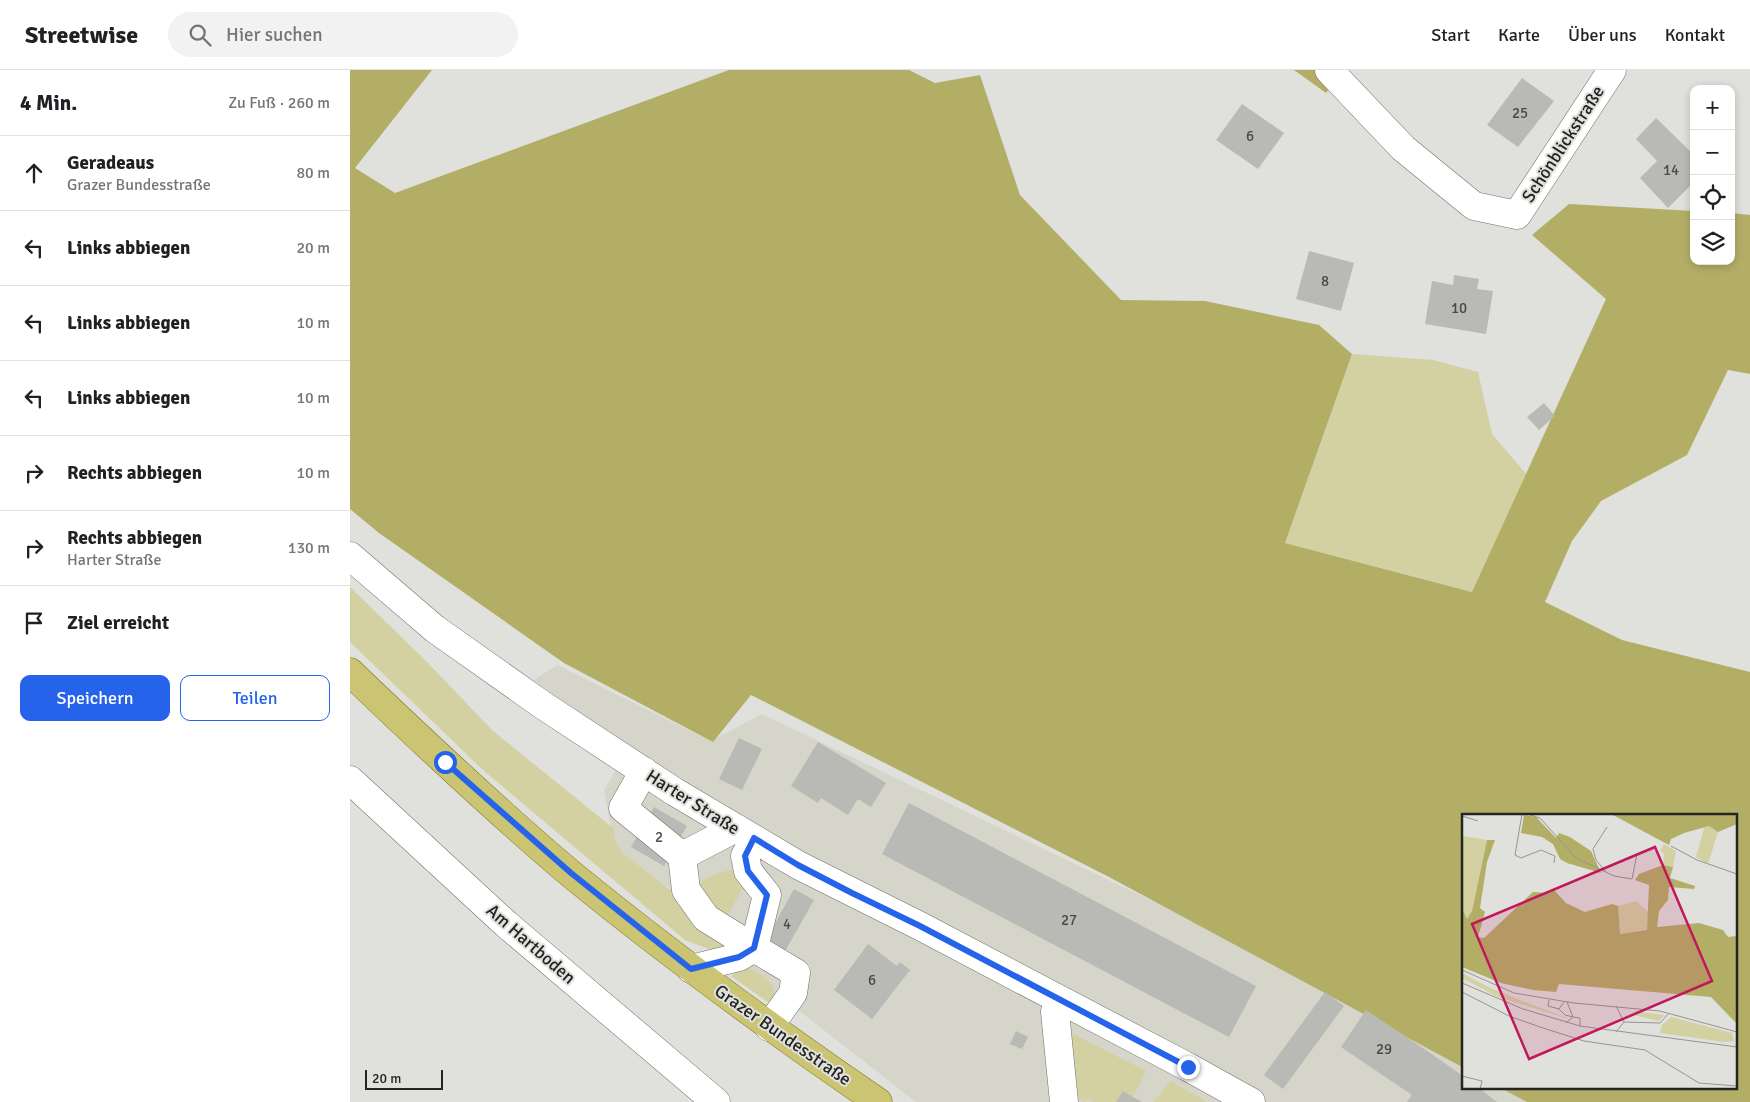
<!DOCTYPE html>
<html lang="de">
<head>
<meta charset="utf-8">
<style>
  :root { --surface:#fff; --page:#f2f2f2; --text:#202124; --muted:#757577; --line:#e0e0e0; --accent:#2563eb }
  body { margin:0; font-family:Signika,sans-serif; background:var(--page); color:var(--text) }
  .controls { position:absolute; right:15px; top:15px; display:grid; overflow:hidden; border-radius:10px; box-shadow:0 2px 8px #0003 }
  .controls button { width:45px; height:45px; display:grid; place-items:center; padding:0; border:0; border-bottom:1px solid var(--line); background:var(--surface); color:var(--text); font:25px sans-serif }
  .scale { position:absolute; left:15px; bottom:12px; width:78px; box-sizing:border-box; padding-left:5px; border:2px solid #242422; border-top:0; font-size:14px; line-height:18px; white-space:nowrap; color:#242422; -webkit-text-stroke:4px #e0e0dc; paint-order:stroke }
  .stop { position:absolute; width:15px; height:15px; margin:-11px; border:4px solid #2563eb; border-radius:50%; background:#fff }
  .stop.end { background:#2563eb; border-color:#fff; box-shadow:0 1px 5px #0008 }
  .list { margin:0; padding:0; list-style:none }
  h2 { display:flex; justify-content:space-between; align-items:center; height:65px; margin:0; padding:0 20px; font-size:21px }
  h2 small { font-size:16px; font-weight:400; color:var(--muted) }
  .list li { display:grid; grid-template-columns:32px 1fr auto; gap:15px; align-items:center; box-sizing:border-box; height:75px; padding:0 20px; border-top:1px solid var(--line) }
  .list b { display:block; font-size:19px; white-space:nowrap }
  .list p { margin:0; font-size:16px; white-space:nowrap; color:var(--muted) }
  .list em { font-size:16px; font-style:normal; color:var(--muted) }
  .actions { display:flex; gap:10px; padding:15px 20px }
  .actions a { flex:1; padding:11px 0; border:1px solid var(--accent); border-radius:10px; text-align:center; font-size:18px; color:var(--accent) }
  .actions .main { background:var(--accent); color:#fff }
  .icon { flex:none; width:28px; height:28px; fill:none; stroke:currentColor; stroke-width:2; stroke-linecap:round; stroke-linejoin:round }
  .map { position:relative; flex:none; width:1400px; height:1032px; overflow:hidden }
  header { display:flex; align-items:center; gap:30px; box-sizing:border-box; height:70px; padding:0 25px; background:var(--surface); border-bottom:1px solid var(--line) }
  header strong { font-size:24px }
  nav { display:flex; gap:28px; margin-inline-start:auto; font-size:18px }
  .search { width:350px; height:45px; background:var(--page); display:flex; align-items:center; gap:12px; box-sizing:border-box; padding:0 18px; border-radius:28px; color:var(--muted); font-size:19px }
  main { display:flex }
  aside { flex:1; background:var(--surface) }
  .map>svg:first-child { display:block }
  .built { fill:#d5d5ca }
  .green { fill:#d3d0a2 }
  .forest { fill:#b3ae66 }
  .building { fill:#b9b9b5 }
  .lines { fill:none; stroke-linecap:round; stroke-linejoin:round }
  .minor-casing { stroke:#6f6f6b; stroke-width:29 }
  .major-casing { stroke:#78721a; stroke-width:29 }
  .minor { stroke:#fff; stroke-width:28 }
  .major { stroke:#cac473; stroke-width:28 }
  .route { stroke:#2563eb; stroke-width:6 }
  .labels { text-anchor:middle; stroke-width:4; stroke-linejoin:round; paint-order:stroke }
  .number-label { font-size:15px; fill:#494947 }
  .street-label { font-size:18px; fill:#242422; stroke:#e0e0dc }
  .inset-road { fill:none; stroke:#959592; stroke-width:1 }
  .view { fill:#c2185b; fill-opacity:0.15; stroke:#c2185b; stroke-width:2.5 }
  .inset-edge { fill:none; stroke:#242422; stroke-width:2.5 }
</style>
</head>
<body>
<header>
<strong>Streetwise</strong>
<div class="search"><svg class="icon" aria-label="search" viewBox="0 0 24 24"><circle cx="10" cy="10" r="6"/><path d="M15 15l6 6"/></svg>Hier suchen</div>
<nav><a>Start</a><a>Karte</a><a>Über uns</a><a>Kontakt</a></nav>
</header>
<main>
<aside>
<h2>4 Min.<small>Zu Fuß · 260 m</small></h2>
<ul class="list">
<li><svg class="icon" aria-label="ahead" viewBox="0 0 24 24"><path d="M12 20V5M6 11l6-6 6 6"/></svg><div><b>Geradeaus</b><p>Grazer Bundesstraße</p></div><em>80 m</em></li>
<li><svg class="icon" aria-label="left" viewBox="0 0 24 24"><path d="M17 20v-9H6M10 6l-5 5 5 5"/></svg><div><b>Links abbiegen</b></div><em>20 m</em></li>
<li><svg class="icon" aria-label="left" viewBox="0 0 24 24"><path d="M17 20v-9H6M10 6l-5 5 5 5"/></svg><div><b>Links abbiegen</b></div><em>10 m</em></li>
<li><svg class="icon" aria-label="left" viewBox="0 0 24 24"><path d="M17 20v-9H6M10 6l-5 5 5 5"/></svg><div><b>Links abbiegen</b></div><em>10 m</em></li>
<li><svg class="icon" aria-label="right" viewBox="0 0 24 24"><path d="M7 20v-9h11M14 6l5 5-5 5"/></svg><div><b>Rechts abbiegen</b></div><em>10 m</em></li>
<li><svg class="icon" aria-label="right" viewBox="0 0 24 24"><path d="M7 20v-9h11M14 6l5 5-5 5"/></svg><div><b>Rechts abbiegen</b><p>Harter Straße</p></div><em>130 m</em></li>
<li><svg class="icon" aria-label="arrive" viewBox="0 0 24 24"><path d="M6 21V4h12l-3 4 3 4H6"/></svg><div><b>Ziel erreicht</b></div></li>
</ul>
<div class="actions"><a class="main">Speichern</a><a>Teilen</a></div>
</aside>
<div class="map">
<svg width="1400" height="1032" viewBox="0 0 1400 1032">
  <rect width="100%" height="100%" fill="#e0e0dc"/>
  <path class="built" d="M207 595 361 671 412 644 957 905 1114 989V1018H1168L1194 1032H566L388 893 265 780 254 720 278 680 184 610Z"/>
  <path class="green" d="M1002 284 1083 290 1128 302 1142 364 1176 404 1123 522 935 473Z
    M0 517 76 591 143 661 263 758 266 773 274 784 322 822 334 839 381 878 369 883 335 870 133 700 0 572Z
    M379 800 388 801 393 807 394 813 407 829 405 830 401 828 402 825 392 819 375 850 392 859 391 863C386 861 381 859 377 857 367 851 342 826 351 813 355 807 371 803 379 800Z
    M394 896C407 901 429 912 424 929L418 932 381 906Z
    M717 961 796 1001 783 1027 773 1021 766 1032H743L738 1029 735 1032 728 1028Z
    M821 1011 857 1032H803Z"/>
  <path class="forest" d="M0 0H82L5 98 45 123 379 0H559L585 13 630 5 670 125 771 230 855 231 969 255 1002 284 935 473 1122 522 1256 229 1182 165 1219 134 1344 141V191H1381V143L1400 145V304L1378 300 1337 385 1251 431 1222 471 1195 532 1272 570 1400 602V1032H1177L1151 1018H1386V746H1114V998L759 807 401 625 363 672 214 593 29 463 0 439Z
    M944 0H992V2L976 23Z"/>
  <path class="building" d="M1172 8 1204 31 1168 77 1137 55Z
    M892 34 934 63 908 99 866 70Z
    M1306 48 1344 85V112L1318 138 1290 108 1307 91 1286 69Z
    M959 181 1004 193 991 241 946 229Z
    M1104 205 1129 209 1127 219 1143 221 1136 264 1075 254 1082 211 1103 215Z
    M1194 333 1205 346 1189 360 1177 347Z
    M389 668 412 679 392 720 369 709Z
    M468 672 536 713 521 737 508 729 498 745 471 728 468 733 441 716Z
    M559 733 906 916 879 967 532 784Z
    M304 737 337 756 314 796 281 777Z
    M444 819 464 830 430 890 411 879Z
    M518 874 547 896 550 892 560 900 522 949 484 920Z
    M975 922 994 936 933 1019 914 1005Z
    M1016 940 1089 989 1114 1007V1018H1129L1147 1032H1057L1062 1025 991 977Z
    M666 961 678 967 672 979 660 974Z
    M773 1021 783 1027 792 1032H766Z"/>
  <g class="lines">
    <defs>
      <path id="minor" d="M979 0 1053 78 1124 136 1167 145 1262 0
        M0 486 85 559 194 636 325 722 448 795 570 856 838 997 901 1032
        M294 701 273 738 332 786 386 758
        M0 710 156 854 366 1032
        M332 786 336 820 356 848 404 878 417 825 398 801 395 786 404 769
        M341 899 389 887 404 878 446 903 443 923 419 957
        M709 930 705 942 714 1032"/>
      <path id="major" d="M0 602C72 671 145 740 221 804 320 885 423 960 528 1032"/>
    </defs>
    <use href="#minor" class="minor-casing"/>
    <use href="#major" class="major-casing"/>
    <use href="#minor" class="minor"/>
    <use href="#major" class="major"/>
  </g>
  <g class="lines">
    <path class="route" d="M95 692 221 803 341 899 389 887 404 878 417 825 398 801 395 786 404 768 448 795 502 823 570 856 838 997"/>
  </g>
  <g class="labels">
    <g class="number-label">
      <text x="1170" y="48">25</text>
      <text x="900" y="71">6</text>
      <text x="1321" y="105">14</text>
      <text x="975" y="216">8</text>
      <text x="1109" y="243">10</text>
      <text x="309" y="772">2</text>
      <text x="719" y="855">27</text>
      <text x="437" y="859">4</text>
      <text x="522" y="915">6</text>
      <text x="1034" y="984">29</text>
    </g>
    <g class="street-label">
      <text transform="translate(1213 74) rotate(-57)" y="6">Schönblickstraße</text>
      <text transform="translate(343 732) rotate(32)" y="6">Harter Straße</text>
      <text transform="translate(181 874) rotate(41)" y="6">Am Hartboden</text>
      <text transform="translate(433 965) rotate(35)" y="6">Grazer Bundesstraße</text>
    </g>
  </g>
  <g transform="translate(1112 744)">
    <rect width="275" height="275" fill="#e0e0dc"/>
    <path d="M247 12 256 18 246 50 234 43 242 14ZM0 22 25 26 10 97 5 106 0 94ZM202 30 214 37 211 53 201 51 202 40 198 37ZM174 87 186 98 185 116 158 120 156 92ZM0 159 28 174 107 205 36 183 0 164ZM173 197 201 201H203L197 207 172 201ZM209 203 270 219 272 227 262 228 198 219 200 211Z" fill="#d3d0a2"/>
    <path d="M275 0V10L256 18 247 12 222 19 209 25 207 31 151 1ZM62 1 74 3 94 24 97 19 108 23 129 37 139 59 105 49 98 45 91 30 80 23 59 19ZM25 26H33L25 48 18 94 23 98 16 123 22 124 71 78 87 79 92 76 104 89 123 98 150 90 156 92 158 120 185 116 187 71 173 66 177 60 201 51 211 53 208 64 233 72 232 75 207 73 206 86 197 97 195 113 237 109 261 116 266 123 275 122V210L249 183 97 170 94 178 71 176 39 169 0 153V94L5 105 10 97Z" fill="#b3ae66"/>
    <path class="inset-road" d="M60 0 53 41 59 44 79 36 93 42 92 49M65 0 78 4 114 44 152 62 170 65 175 40M0 2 16 7M209 32 235 46 275 60M144 58 134 46 131 35 145 13M0 156 52 179 112 189 198 197 275 218M0 169 61 195 118 212 275 233M0 178 47 202 78 213 122 227 183 236 237 269 275 272M87 186 86 192 97 195 102 188M97 195 103 201 111 203 105 188M162 208 198 209 207 199M104 209 111 203 118 204V212M154 218 162 208 154 192M0 262 20 267 18 275"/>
    <path class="view" d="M193 33 250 167 67 245 10 110Z"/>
    <rect width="275" height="275" class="inset-edge"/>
  </g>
</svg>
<div class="controls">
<button>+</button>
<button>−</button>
<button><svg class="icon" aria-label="locate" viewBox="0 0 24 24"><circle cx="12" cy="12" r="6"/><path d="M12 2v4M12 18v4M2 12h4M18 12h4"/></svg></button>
<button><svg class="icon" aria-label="layers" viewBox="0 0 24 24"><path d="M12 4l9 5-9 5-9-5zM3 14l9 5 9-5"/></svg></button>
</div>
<div class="scale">20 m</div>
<div class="stop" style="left:95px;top:692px"></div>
<div class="stop end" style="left:838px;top:997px"></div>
</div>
</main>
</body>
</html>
